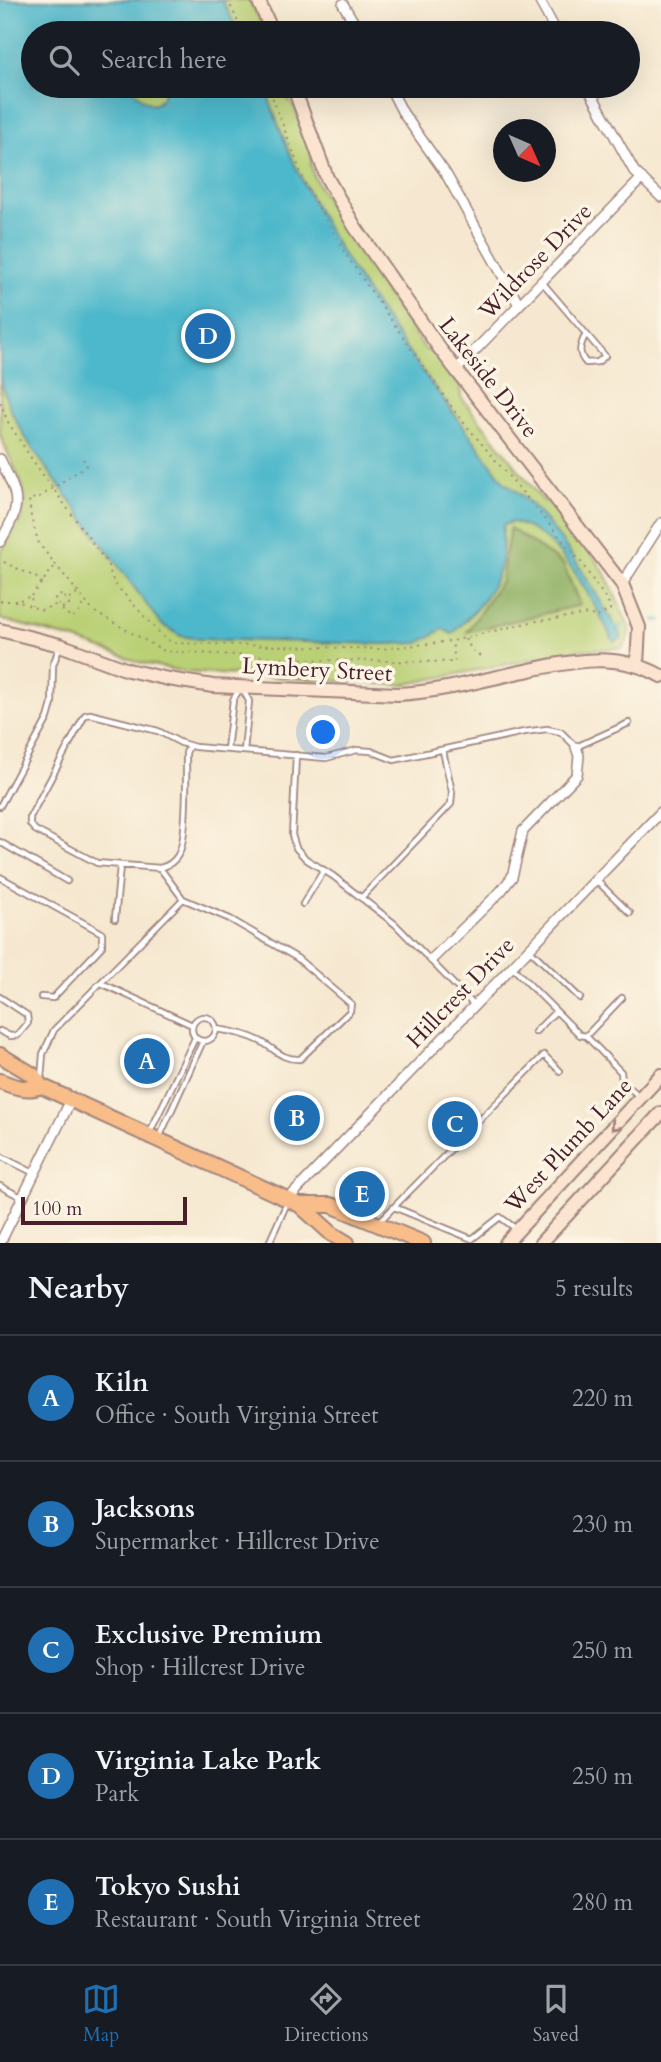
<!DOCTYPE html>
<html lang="en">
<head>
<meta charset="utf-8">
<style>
  :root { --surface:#171b24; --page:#20242c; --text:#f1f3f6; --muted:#9ea1a6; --line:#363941; --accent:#1f6fb2 }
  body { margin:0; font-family:Cardo,serif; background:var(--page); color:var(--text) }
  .compass { position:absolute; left:493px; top:119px; width:63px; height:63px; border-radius:50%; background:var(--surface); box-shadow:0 7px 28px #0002; rotate:135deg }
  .scale { position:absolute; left:21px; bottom:18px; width:166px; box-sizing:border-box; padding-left:7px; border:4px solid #4a1f2b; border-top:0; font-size:19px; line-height:24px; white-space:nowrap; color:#4a1f2b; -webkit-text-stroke:5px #fcf5e5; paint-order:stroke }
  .you { position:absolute; left:324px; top:733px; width:24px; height:24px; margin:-18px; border:5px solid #fff; border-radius:50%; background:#1a73e8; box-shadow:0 0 0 10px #1a73e833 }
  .badge { display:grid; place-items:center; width:46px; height:46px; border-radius:50%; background:var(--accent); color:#fff; font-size:23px; font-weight:700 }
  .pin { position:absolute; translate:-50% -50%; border:4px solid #fff; box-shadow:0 2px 7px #0006 }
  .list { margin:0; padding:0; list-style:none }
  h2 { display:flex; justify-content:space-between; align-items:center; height:91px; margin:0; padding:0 28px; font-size:30px }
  h2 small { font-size:23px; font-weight:400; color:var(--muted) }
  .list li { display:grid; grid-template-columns:46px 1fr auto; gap:21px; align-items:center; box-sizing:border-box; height:126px; padding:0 28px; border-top:2px solid var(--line) }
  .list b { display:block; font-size:26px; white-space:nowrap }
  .list p { margin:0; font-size:23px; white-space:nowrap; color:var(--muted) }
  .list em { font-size:23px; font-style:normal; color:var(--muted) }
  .icon { flex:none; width:38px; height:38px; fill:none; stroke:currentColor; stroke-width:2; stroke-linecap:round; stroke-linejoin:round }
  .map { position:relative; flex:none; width:661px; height:1243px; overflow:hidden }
  .search { position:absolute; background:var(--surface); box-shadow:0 7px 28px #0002; left:21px; right:21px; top:21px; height:77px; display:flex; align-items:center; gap:18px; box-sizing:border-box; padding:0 24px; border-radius:38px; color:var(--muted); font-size:26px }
  .sheet { height:721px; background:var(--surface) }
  nav { display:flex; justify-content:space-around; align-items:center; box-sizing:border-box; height:98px; border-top:2px solid var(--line); background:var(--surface); font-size:19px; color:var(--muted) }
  nav a { display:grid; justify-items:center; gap:4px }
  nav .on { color:var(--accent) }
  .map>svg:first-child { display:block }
  .green { fill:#b9d075; stroke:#827850; stroke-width:2 }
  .forest { fill:#92b266; stroke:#6e6848; stroke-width:2 }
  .water { fill:#4eb8cb; stroke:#4c6c7b; stroke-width:2 }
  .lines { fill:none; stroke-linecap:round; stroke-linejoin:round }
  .stream { stroke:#4eb8cb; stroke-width:3.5 }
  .lane-casing { stroke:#a0847e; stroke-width:8 }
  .street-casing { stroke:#a0847e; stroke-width:12 }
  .secondary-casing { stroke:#a0847e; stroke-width:16 }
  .primary-casing { stroke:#a0847e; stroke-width:18 }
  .path { stroke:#a0847e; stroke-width:2; stroke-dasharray:2 5; stroke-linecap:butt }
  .lane { stroke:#fff; stroke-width:4.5 }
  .street { stroke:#fff; stroke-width:9 }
  .secondary { stroke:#fce5d0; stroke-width:12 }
  .primary { stroke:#f8bd89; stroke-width:14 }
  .oneway { stroke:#a3827e }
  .labels { text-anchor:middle; stroke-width:7; stroke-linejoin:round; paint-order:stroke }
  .street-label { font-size:23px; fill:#4a1f2b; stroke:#fcf5e5 }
</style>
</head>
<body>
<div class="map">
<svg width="661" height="1243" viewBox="0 0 661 1243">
  <rect width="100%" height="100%" fill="#fcf5e5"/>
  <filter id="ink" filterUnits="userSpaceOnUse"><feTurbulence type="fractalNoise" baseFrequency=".0143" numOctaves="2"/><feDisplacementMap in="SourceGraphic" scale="14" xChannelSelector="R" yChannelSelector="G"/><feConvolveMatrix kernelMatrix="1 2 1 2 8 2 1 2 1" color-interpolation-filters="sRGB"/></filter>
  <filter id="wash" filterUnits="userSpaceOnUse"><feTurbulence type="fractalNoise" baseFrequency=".00686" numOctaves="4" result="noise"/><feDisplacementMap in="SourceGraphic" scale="28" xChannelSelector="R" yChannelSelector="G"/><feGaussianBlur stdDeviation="1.57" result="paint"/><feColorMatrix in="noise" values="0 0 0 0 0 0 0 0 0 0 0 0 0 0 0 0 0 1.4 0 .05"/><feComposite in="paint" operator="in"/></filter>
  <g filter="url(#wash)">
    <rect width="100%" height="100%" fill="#f6e8d0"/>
    <path class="green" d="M0 0H249L260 19 263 33H33V86H282L287 98 295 108 312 153 311 165 314 176 324 196 340 224 357 239 378 272 381 276 380 285 426 350 435 353 460 384 461 397 541 498 544 501 552 502 603 570 612 588 630 629 627 642 622 648 578 650 402 685 186 672 142 663 76 640 0 619V554L20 520 25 502 23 487 0 435Z"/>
    <path class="forest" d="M510 528 563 564 580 605 467 632 501 581Z"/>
    <path class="water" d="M0 0H222L239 33H33V86H127L144 100 153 105C162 100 165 96 164 86H265C313 242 411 351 504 482 552 513 593 588 622 638L614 642C593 602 561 532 512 522L503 525C502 535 503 544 502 554 499 587 475 612 452 634L443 629 419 643 382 644 200 639 181 636 161 624C132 585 104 546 75 507 46 467 12 428 0 379Z"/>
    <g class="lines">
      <path class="stream" d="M655 620H661
        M615 627H622"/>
    </g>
  </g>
  <g filter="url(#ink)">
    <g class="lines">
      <defs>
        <path id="lane" d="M542 282C563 307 584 331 605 356L598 362 586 363C577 353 580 345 586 334
          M243 690 249 701 244 751
          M189 746 186 753C186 774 188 839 178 855 174 862 168 866 160 868L97 863 35 830 30 824V817L85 715 90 714 158 731 181 743 195 747 326 758 357 750 371 751 394 760 524 732 547 729 561 732 576 747 629 723
          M227 749 233 700 239 690
          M296 755 292 835 296 848 306 859 333 876 395 924 474 1005
          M0 806 48 718 52 704 53 665 60 646
          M0 842 67 881
          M160 868 183 899 230 919 297 958 351 1004 350 1011 300 1059C282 1060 275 1049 260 1041 246 1034 231 1031 216 1029
          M0 877 102 933V946L53 998 41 997
          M596 880 630 913
          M361 898 451 804 452 792 443 751
          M303 904 324 870
          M115 919 120 866
          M529 949 580 998
          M513 968 580 1035 586 1036
          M101 983 192 1025
          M0 997 27 1015 28 1023 18 1035 10 1036 0 1031
          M622 998 586 1036 621 1072 622 1081 640 1097
          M192 1029a12 12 0 1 1 24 0a12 12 0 1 1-24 0Z
          M535 1032 556 1011
          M41 1079 43 1054 54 1030 183 899
          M150 1132 195 1038
          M159 1138 203 1041
          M0 1156 34 1173
          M0 1186 21 1197
          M394 1207 472 1239 500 1217 515 1228
          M380 1221 544 1055 560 1071
          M269 1243 287 1203"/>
        <path id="street" d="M539 0 557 33
          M343 4 360 33
          M389 86 403 113 446 174 519 305
          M587 86 634 171 661 197
          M456 370 642 178
          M0 459C19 498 23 503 0 542
          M622 584 661 523
          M432 959 501 891 512 877 523 831 577 775 579 756 576 747
          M288 1199 661 812
          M0 1243 71 1100"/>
        <path id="secondary" d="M258 0 273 33
          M293 86 327 178 355 227 440 349 622 584 639 627 637 665
          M0 630 60 645 128 670 168 679 213 686 398 694C439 692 479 681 520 672 568 662 615 650 661 676
          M506 1243 661 1075
          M541 1243 661 1113"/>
        <path id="primary" d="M0 1055 33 1075 41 1086 300 1205 332 1234 347 1243
          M0 1081C12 1086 28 1092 41 1086
          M300 1205H331L423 1243"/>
      </defs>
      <use href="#lane" class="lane-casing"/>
      <use href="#street" class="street-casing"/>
      <use href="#secondary" class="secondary-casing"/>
      <use href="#primary" class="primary-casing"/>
      <path class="path" d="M228 0 243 33
        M0 402 8 422 33 461 107 563 114 583 165 639 175 643 381 649 452 641 531 622 588 614 597 617 610 610V605L580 561 455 412 346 255 306 186 268 86
        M83 459 87 465 38 498 29 499 31 517 39 544 93 611 164 651 322 660 455 662 452 641
        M4 562 37 578 42 583
        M77 594 66 600 63 594 55 598 61 609 72 618 79 612 84 602
        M31 596 54 567
        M20 600 31 596 32 606
        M0 601H17L41 610 58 604
        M62 608 69 605 67 601
        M465 639 472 650 480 656"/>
      <use href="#lane" class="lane"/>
      <use href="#street" class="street"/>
      <use href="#secondary" class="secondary"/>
      <use href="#primary" class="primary"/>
    </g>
    <defs><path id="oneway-chevron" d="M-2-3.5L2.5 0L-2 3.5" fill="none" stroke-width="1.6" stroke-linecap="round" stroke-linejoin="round" transform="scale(1.75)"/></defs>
    <use class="oneway" href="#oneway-chevron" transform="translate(615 1126) rotate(132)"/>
  </g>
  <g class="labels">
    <g class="street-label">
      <text transform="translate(535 261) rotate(-46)" y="8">Wildrose Drive</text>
      <text transform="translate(489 377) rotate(52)" y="8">Lakeside Drive</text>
      <text transform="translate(317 669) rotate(3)" y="8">Lymbery Street</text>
      <text transform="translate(460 992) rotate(-46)" y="8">Hillcrest Drive</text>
      <text transform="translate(568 1145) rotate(-47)" y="8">West Plumb Lane</text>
    </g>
  </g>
</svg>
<svg class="compass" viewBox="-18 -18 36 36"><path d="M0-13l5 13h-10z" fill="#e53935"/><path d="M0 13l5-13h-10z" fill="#9ea1a6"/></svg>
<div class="scale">100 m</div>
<div class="you"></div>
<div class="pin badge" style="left:147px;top:1061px">A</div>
<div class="pin badge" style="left:297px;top:1118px">B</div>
<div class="pin badge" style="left:455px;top:1124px">C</div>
<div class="pin badge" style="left:208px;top:336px">D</div>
<div class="pin badge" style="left:362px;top:1194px">E</div>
<div class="search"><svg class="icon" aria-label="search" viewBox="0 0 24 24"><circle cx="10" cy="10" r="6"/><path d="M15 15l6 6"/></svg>Search here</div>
</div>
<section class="sheet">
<h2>Nearby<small>5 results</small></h2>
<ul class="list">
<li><span class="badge">A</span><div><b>Kiln</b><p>Office · South Virginia Street</p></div><em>220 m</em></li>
<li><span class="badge">B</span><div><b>Jacksons</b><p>Supermarket · Hillcrest Drive</p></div><em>230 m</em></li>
<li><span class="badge">C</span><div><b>Exclusive Premium</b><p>Shop · Hillcrest Drive</p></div><em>250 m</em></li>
<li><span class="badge">D</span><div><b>Virginia Lake Park</b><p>Park</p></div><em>250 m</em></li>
<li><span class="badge">E</span><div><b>Tokyo Sushi</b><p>Restaurant · South Virginia Street</p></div><em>280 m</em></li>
</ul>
</section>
<nav>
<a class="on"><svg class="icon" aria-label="map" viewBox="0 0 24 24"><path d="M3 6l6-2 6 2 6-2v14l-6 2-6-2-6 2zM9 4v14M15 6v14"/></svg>Map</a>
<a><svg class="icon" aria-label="directions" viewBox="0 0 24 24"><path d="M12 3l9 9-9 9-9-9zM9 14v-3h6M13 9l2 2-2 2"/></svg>Directions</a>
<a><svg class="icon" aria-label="saved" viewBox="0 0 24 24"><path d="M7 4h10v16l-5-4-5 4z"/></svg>Saved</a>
</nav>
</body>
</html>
